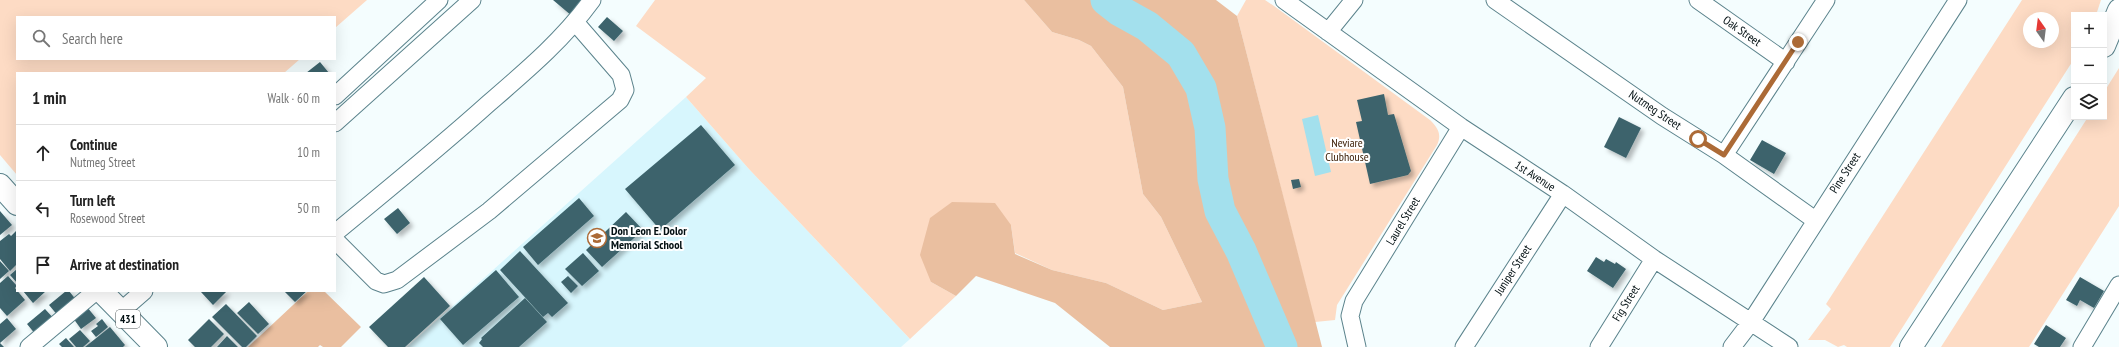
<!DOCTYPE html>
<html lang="en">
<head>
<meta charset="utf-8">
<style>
  :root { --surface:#fff; --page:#f6f6f6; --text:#222; --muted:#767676; --line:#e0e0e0 }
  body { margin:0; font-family:"PT Sans Narrow",sans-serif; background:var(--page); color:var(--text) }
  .controls { position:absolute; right:12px; top:12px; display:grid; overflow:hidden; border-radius:0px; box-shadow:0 4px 16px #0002 }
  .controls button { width:36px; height:36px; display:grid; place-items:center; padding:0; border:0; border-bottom:1px solid var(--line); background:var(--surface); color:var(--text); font:20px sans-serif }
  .compass { position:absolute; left:2023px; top:12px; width:36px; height:36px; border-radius:50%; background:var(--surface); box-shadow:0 4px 16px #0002; rotate:346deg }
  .stop { position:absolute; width:12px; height:12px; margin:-9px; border:3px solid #ac6a36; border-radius:50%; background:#fff }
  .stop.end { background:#ac6a36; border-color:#fff; box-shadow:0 1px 4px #0008 }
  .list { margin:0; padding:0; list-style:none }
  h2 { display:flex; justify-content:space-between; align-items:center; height:52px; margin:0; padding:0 16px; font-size:17px }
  h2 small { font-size:13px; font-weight:400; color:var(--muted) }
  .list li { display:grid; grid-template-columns:26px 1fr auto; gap:12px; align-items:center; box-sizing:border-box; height:56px; padding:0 16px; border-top:1px solid var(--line) }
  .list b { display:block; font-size:15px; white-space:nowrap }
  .list p { margin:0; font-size:13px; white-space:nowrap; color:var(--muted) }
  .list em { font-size:13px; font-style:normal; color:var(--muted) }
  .icon { flex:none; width:22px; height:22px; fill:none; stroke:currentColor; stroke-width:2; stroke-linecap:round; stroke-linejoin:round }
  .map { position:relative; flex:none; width:2119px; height:347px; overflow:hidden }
  .search { position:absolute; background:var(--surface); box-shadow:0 4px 16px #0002; left:16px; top:16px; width:320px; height:44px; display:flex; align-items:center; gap:10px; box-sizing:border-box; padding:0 14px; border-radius:0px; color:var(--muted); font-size:15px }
  .panel { position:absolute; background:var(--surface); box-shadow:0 4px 16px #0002; left:16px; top:72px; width:320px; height:220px; border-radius:0px }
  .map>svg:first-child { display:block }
  .built { fill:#d7f6fd }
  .green { fill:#fddbc4; fill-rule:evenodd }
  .forest { fill:#eabfa0 }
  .water { fill:#a3e0ed }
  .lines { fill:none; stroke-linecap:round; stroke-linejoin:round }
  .river { stroke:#a3e0ed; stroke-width:31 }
  .building { fill:#3c646c; filter:url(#shadow) }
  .street-casing { stroke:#5b838c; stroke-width:19 }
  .secondary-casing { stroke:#5b838c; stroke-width:24 }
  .primary-casing { stroke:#5b838c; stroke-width:24 }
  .street { stroke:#fff; stroke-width:17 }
  .secondary { stroke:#fff; stroke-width:22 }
  .primary { stroke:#fff; stroke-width:22 }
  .route { stroke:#ac6a36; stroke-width:5 }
  .labels { text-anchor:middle; stroke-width:4; stroke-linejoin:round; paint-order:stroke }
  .shield { fill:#fff; stroke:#4e5759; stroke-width:1 }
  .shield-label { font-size:11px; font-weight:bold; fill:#020f12 }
  .street-label { font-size:12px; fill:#020f12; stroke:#fff }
  .park-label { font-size:12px; fill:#3e2109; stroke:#fff }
  .poi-label { font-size:12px; font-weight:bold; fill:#020f12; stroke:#fff; text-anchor:start }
</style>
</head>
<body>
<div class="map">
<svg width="2119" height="347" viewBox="0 0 2119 347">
  <defs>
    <filter id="shadow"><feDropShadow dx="3.5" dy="3.5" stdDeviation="2" flood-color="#0004"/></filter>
  </defs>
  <rect width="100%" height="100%" fill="#f4fdfe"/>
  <path class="built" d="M686 97 748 168 910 339 901 347H407Z"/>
  <path class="green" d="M0 0H367L335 28V17H17V59H300L284 73H17V175L0 155Z
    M655 0H1024L1052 32 1079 40 1091 46 1123 87 1143 194 1161 217 1202 302 1163 310 1106 283 1052 270 1015 253 1011 225 931 282 956 296 910 339 748 168 686 97 706 78 636 26Z
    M1246 0H1265L1274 6 1430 120C1438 128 1442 134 1437 145L1337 305 1335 320 1315 322 1237 16Z
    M2022 0H2101L2096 15H2074V59L1890 347H1847L1844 345 1838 347 1825 340H1808L1831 309 1826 304ZM2029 18H2053V42H2029Z
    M2119 68V206L2029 347H1941L2088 117H2104V92Z"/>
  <path class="forest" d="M1024 0H1216L1237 16 1322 347H1110L1055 303 976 276 956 296 931 282 920 255 930 218 952 202 995 203 1011 225 1015 254 1052 270 1106 283 1163 310 1202 302 1161 217 1143 194 1123 87 1091 46 1079 40 1052 32Z
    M308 291H324L361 327 341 347H323L320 345 318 347H248Z"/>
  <path class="water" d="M1318 115 1331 172 1315 176 1302 119Z"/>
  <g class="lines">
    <path class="river" d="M1106 0 1120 11 1147 26 1181 54 1201 88 1210 128 1213 179 1220 211 1241 251 1282 347"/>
  </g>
  <path class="building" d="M553 0H585L572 16Z
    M607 17 623 31 614 41 598 27Z
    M320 62 329 73H306Z
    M1384 94 1388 115 1394 114 1411 171 1408 175 1370 184 1356 122 1362 121 1357 100Z
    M1619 117 1641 128 1626 158 1604 147Z
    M701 125 735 165 660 230 625 189Z
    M1762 140 1786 153 1774 174 1750 160Z
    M1299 179 1301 187 1293 189 1291 180Z
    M579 198 594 216 538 265 523 247Z
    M398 208 410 223 397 234 384 219Z
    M0 211 12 225 0 235Z
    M626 212 643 230 602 267 586 250Z
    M16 231 17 264 10 271 0 259V241L9 234 11 236Z
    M520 251 568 303 552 317 548 313 543 317 500 270Z
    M583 253 599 271 582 286 565 269Z
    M1596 257 1604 262 1606 259 1615 264 1616 262 1626 269 1613 288 1587 271Z
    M0 261 9 271 0 279Z
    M17 269V283L10 275Z
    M496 270 519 297 463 345 440 319Z
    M8 276 17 286 15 288 25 300 7 316 0 308V283Z
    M568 276 578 286 571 293 561 282Z
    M424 277 450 306 405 347H388L369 327Z
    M2080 277 2104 291 2094 308 2080 300 2077 306 2066 300Z
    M23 291H46L33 303Z
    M66 291H69L77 301 59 317 49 305Z
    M202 291H227L213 305 201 292Z
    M284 291H307L295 302Z
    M525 298 547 322 519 347H483L479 343 482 339 481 338Z
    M249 302 269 324 258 334 237 313Z
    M226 304 257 336 246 347H242L212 317Z
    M87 307 96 318 81 329 73 318Z
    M45 309 55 320 36 335 27 324Z
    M7 318 16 329 0 343 4 347H0V324Z
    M102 319 108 327 96 337 91 331 98 326 96 324Z
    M209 319 224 334 211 347H195L188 340Z
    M2046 325 2066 338 2060 347H2039L2034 344Z
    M110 327 125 345 123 347H85Z
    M80 330 90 341 83 347H76L69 339Z
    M227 336 238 347H217Z
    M66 338 74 347H62L59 344Z"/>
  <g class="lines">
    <defs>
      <path id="street" d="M1284 0 1461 127 1563 194 1654 259 1789 347
        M1495 0 1662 116 1724 155 1815 220
        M1698 0 1786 62
        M1328 32 1354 0
        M335 96 439 0
        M335 123 472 0
        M1724 155 1826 0
        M335 233C387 190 439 148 489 103 526 71 563 40 592 0
        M335 240 376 281 384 284 397 280 489 211 620 100 625 90 621 75 575 22
        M121 311 144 291
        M29 347 96 291
        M1357 347 1350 316 1354 301 1461 127
        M1464 347 1563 194
        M1599 347 1654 259
        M1732 347 1751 322 1958 0
        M2082 347 2119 285"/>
      <path id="secondary" d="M2104 46 2119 10
        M1911 347 2074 98"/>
      <path id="primary" d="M0 185 17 204
        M101 291 156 347"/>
    </defs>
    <use href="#street" class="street-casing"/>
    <use href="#secondary" class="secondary-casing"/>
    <use href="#primary" class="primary-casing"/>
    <use href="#street" class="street"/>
    <use href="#secondary" class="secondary"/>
    <use href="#primary" class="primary"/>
  </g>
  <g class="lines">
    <path class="route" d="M1698 139 1724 155 1798 42"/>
  </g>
  <defs>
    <symbol id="school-ring" viewBox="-11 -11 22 22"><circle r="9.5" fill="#fff" stroke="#ac6a36" stroke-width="1.5"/><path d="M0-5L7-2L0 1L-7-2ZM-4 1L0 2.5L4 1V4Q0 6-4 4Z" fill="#ac6a36"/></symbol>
  </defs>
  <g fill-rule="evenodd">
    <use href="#school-ring" x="586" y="227" width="22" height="22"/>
  </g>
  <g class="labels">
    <rect class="shield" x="116" y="310" width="24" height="18" rx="3"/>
    <g class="shield-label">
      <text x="128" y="323">431</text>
    </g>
    <g class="street-label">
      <text transform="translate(1742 31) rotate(35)" y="4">Oak Street</text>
      <text transform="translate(1655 110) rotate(34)" y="4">Nutmeg Street</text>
      <text transform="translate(1845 173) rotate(-57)" y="4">Pine Street</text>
      <text transform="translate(1535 176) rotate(33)" y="4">1st Avenue</text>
      <text transform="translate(1403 221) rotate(-59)" y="4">Laurel Street</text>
      <text transform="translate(1513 270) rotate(-57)" y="4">Juniper Street</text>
      <text transform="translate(1626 303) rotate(-58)" y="4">Fig Street</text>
    </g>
    <g class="park-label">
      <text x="1347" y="147">Neviare<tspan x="1347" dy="14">Clubhouse</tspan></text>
    </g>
    <g class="poi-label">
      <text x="611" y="235">Don Leon E. Dolor<tspan x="611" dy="14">Memorial School</tspan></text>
    </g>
  </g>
</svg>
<div class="controls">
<button>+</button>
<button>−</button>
<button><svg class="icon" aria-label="layers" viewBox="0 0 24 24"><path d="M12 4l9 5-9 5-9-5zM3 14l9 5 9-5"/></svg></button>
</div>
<svg class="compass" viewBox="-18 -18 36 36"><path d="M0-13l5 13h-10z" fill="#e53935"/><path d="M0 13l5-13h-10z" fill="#767676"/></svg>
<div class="stop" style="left:1698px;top:139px"></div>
<div class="stop end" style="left:1798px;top:42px"></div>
<div class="search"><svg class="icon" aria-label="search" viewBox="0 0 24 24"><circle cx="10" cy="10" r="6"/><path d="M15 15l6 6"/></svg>Search here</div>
<section class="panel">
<h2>1 min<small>Walk · 60 m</small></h2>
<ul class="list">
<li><svg class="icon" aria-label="ahead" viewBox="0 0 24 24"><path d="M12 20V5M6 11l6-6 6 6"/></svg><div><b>Continue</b><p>Nutmeg Street</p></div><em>10 m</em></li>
<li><svg class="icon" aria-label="left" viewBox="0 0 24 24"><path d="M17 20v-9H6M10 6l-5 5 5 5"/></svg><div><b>Turn left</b><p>Rosewood Street</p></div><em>50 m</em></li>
<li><svg class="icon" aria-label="arrive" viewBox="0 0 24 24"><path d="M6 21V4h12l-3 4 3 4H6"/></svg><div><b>Arrive at destination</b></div></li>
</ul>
</section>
</div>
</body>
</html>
